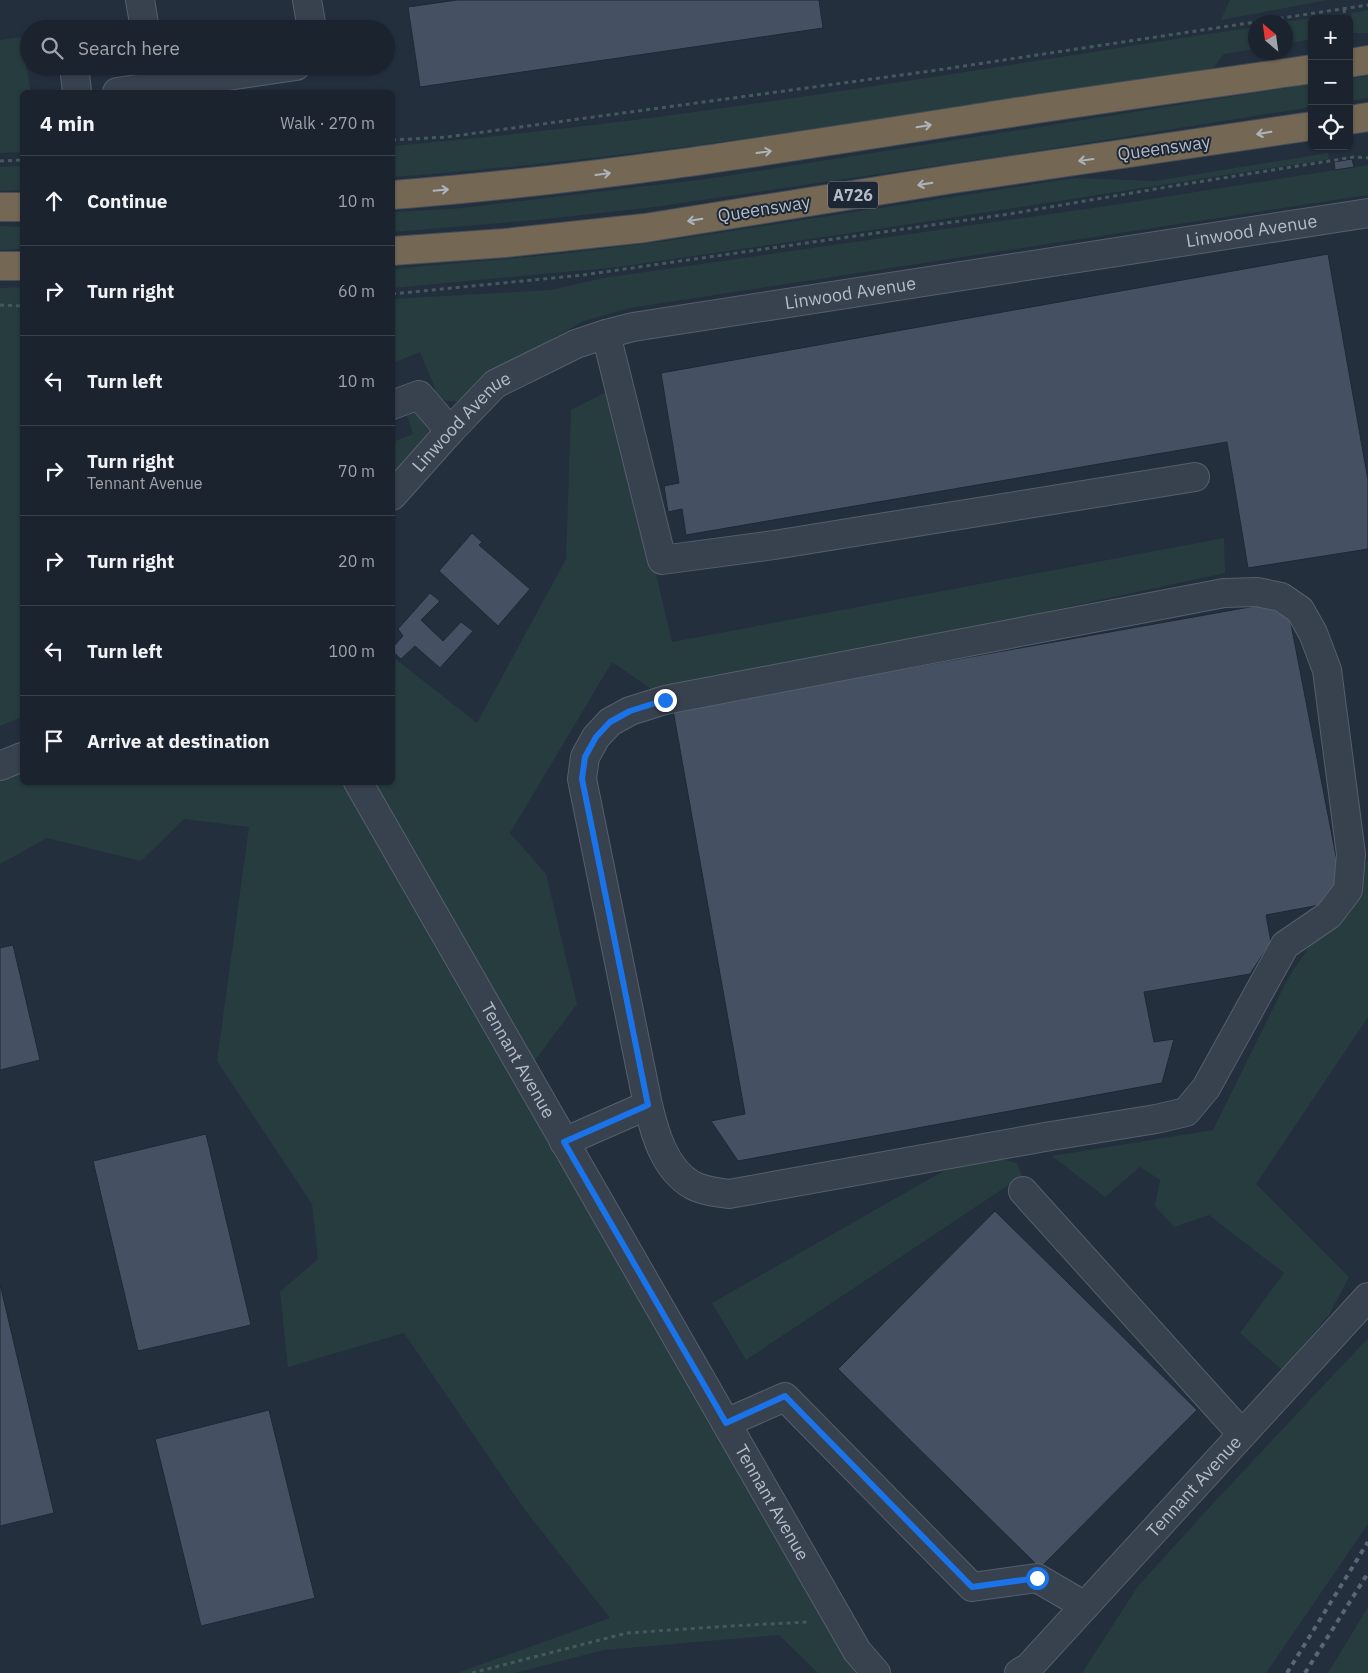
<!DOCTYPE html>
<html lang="en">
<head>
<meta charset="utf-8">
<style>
  :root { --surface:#1b232e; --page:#242b36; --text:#f1f3f6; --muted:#a0a4aa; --line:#39404a }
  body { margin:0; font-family:"IBM Plex Sans",sans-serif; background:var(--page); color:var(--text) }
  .controls { position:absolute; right:15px; top:15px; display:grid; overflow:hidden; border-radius:8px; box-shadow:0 1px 4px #0004 }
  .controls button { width:45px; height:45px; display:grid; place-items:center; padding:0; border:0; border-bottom:1px solid var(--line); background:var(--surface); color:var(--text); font:25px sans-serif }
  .compass { position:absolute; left:1248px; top:15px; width:45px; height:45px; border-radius:50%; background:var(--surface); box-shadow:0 1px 4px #0004; rotate:331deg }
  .stop { position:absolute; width:15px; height:15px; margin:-11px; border:4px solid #1a73e8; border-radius:50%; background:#fff }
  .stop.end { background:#1a73e8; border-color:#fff; box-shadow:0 1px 5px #0008 }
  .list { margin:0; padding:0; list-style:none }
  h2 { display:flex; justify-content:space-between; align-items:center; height:65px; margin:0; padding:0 20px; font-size:21px }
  h2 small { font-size:16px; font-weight:400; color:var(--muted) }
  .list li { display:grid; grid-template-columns:32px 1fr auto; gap:15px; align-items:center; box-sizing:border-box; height:90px; padding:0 20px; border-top:1px solid var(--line) }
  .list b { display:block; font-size:19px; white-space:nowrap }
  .list p { margin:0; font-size:16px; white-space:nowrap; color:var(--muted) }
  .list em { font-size:16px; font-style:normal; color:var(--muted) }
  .icon { flex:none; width:28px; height:28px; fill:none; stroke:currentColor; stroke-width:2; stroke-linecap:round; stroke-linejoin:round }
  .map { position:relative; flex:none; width:1368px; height:1673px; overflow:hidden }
  .search { position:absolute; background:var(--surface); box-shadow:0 1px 4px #0004; left:20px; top:20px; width:375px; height:55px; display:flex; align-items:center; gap:12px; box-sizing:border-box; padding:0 18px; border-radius:28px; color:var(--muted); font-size:19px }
  .panel { position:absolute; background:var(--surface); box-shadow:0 1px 4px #0004; left:20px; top:90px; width:375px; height:695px; border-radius:8px }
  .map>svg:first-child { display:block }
  .green { fill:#263c3f }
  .building { fill:#455162; stroke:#1f2835 }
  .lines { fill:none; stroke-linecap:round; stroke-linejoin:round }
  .minor-casing { stroke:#565f6c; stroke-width:30 }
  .highway-casing { stroke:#434c59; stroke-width:30 }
  .path { stroke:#44595c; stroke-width:3; stroke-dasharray:4 4; stroke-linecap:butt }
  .minor { stroke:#38414e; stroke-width:28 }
  .highway { stroke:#746855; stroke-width:28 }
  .rail { stroke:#5a6575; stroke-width:4; stroke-dasharray:5 5; stroke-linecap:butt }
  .oneway { stroke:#aeb4bd }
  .route { stroke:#1a73e8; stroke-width:6 }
  .labels { text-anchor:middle; stroke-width:4; stroke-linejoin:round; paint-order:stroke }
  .shield { fill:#1d2633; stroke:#878f9c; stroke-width:1 }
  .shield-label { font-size:16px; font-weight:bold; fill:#b4bcc9 }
  .street-label { font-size:18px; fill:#b4bcc9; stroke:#1d2633 }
</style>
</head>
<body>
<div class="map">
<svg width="1368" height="1673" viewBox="0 0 1368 1673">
  <rect width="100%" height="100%" fill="#242f3e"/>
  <path class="green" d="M1230 0H1328L1221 20Z
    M1368 10V33H1353L1351 13Z
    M1312 18V39L1286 44V22H1284Z
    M1255 27V49L1224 54 1213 68C941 109 667 157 393 177V146C682 121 969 70 1255 27Z
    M21 37 31 92H22V152L0 153V40Z
    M1368 76V98L1349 101V79Z
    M1312 84V107L1029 152 655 207 536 220 393 232V212L452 209 706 179Z
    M1328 153 1329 159 885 228 618 267 393 288V269L560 254 666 241 1075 178 1155 181Z
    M1368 165V195L630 308 584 321 483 377 459 401H447L431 393 435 388 420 352 393 363V299L551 290 603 278 1113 205Z
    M22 166V190L0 191V167Z
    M0 226 22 227V249L0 250Z
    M22 287V717L0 726V288Z
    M612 389 672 642 1224 538 1225 573 660 695 612 662 510 833 546 874 577 1004 518 1083 863 1673H818L779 1635 604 1650 515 1673H457L610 1618 525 1510 404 1333 288 1367 280 1292 318 1259 312 1204 217 1061 249 827 184 819 141 861 47 838 0 864V766L22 757V782H392L393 657 477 723 566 559 571 410Z
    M419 407 430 424 431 434 393 474V442L413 434 406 412Z
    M1368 860V1017L1256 1184 1349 1277 1329 1315 1282 1370 1240 1333 1284 1273 1209 1215 1174 1227 1155 1206 1160 1180 1140 1167 1105 1197 1052 1156 1213 1130 1288 978Z
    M975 1153 1017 1163 1022 1176 746 1360 712 1303Z
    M1368 1338V1524L1266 1673H1082L1138 1586 1218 1498Z
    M1368 1607V1673H1328Z"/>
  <path class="building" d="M457 0H819L823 28 420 87 408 7Z
    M1352 159 1354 167 1335 170 1334 162Z
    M1328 254 1368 480V549L1248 568 1227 442 686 535 682 509 668 512 664 486 679 483 661 373Z
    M472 533 482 542 479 545 530 589 498 626 439 571Z
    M430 593 440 601 421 620 443 641 461 622 473 631 440 668 415 646 401 659 392 651V648L403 636 398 629Z
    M1272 603 1290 619 1341 882 1325 904 1266 915 1271 942 1250 974 1144 992 1154 1042 1174 1039 1162 1083 738 1161 711 1121 745 1114 673 710Z
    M13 945 40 1060 0 1070V948Z
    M206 1134 251 1325 138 1351 93 1161Z
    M995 1211 1197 1410 1040 1568 838 1369Z
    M0 1284 54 1513 0 1526Z
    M269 1410 315 1598 201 1626 155 1439Z"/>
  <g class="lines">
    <defs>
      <g id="minor">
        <path d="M140 0 145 29"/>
        <path d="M307 0 312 29"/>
        <path d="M74 66 77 92"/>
        <path d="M117 92 296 66"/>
        <path d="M606 334 662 560 774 545 1195 477"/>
        <path d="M392 405 419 395 450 431"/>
        <path id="s1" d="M392 496 450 431 495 384 576 344 606 334 633 327 1368 213"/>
        <path d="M0 766 22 757"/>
        <path id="s2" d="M358 782 857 1651 876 1673"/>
        <path d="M564 1142 648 1105 582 779 585 757 596 737 610 722 630 711 665 700 1224 593 1257 592 1281 597 1300 610 1313 633 1327 670 1351 854 1348 890 1329 915 1285 945 1206 1088 1186 1112 1156 1119 1045 1137 729 1194C716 1192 703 1191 692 1185 664 1168 655 1134 648 1105"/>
        <path d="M1023 1191 1242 1434"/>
        <path d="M726 1423 785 1397 972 1587 1037 1578 1085 1606"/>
        <path id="s3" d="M1019 1673 1029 1667 1368 1297"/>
      </g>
      <path id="highway" d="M1349 63 1368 60
        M1349 120 1368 117
        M392 195C591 180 787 148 984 117 1093 100 1203 85 1312 69
        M0 207H22
        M392 251 505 243 645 228 952 179 1312 126
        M0 266H22"/>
    </defs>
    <use href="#minor" class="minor-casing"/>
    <use href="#highway" class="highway-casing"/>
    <path class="path" d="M1344 9 1345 19
      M392 140 447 137 931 71 1368 5
      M0 161 22 160
      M392 294 583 275 1009 214 1173 186 1354 157 1368 158
      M0 305 22 306
      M472 1673 627 1633 730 1626 808 1622"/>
    <use href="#minor" class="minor"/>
    <use href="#highway" class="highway"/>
    <path class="rail" d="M1287 1673 1368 1542
      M1305 1673 1368 1573"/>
  </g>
  <defs><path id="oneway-shaft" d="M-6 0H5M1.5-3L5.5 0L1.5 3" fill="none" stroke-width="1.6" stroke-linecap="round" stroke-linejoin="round" transform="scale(1.25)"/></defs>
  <g class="oneway">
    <use href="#oneway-shaft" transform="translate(924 126) rotate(-9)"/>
    <use href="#oneway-shaft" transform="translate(1264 133) rotate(171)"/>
    <use href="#oneway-shaft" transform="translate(764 152) rotate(-8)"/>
    <use href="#oneway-shaft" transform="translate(1086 160) rotate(172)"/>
    <use href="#oneway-shaft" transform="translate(603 174) rotate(-8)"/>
    <use href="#oneway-shaft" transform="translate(925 184) rotate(171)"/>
    <use href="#oneway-shaft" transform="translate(441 190) rotate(-5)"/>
    <use href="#oneway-shaft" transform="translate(695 220) rotate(171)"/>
  </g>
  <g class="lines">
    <path class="route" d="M665 700 630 711 610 722 596 737 585 757 582 779 648 1105 564 1142 726 1423 785 1396 972 1587 1037 1578"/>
  </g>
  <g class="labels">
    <rect class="shield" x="828" y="181.5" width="50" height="27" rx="4"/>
    <g class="shield-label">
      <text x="853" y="201">A726</text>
    </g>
    <g class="street-label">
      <text transform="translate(1164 148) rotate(-8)" y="6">Queensway</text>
      <text transform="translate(764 209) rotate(-9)" y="6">Queensway</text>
      <text dy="6" stroke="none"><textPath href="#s1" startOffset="928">Linwood Avenue</textPath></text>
      <text dy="6" stroke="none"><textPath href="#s1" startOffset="522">Linwood Avenue</textPath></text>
      <text dy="6" stroke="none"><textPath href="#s1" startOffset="102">Linwood Avenue</textPath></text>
      <text dy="6" stroke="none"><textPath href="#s2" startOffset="321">Tennant Avenue</textPath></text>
      <text dy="6" stroke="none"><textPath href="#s3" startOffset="256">Tennant Avenue</textPath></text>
      <text dy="6" stroke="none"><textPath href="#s2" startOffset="831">Tennant Avenue</textPath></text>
    </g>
  </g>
</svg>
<div class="controls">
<button>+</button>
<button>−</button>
<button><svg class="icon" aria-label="locate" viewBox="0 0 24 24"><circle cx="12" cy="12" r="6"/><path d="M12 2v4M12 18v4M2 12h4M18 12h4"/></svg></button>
</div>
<svg class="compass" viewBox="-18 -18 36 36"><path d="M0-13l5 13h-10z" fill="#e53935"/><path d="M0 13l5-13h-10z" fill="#a0a4aa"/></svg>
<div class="stop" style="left:1037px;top:1578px"></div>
<div class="stop end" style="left:665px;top:700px"></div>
<div class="search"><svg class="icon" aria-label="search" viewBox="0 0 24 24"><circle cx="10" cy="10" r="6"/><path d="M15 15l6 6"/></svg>Search here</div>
<section class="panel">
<h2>4 min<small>Walk · 270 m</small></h2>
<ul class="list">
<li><svg class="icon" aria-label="ahead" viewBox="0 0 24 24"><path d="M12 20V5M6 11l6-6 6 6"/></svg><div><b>Continue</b></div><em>10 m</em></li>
<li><svg class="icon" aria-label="right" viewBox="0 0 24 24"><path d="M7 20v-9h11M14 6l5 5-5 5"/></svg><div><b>Turn right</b></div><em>60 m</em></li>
<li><svg class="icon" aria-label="left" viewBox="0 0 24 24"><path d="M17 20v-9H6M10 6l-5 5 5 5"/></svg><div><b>Turn left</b></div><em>10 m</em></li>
<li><svg class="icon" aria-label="right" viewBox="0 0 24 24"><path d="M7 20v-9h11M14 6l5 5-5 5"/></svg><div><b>Turn right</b><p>Tennant Avenue</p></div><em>70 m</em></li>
<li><svg class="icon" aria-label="right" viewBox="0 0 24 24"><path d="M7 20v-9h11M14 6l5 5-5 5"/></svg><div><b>Turn right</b></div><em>20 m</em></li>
<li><svg class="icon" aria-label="left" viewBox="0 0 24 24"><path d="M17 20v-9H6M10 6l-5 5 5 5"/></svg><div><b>Turn left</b></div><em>100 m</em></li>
<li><svg class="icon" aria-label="arrive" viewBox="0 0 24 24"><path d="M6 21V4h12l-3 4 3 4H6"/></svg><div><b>Arrive at destination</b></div></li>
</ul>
</section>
</div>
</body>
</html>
